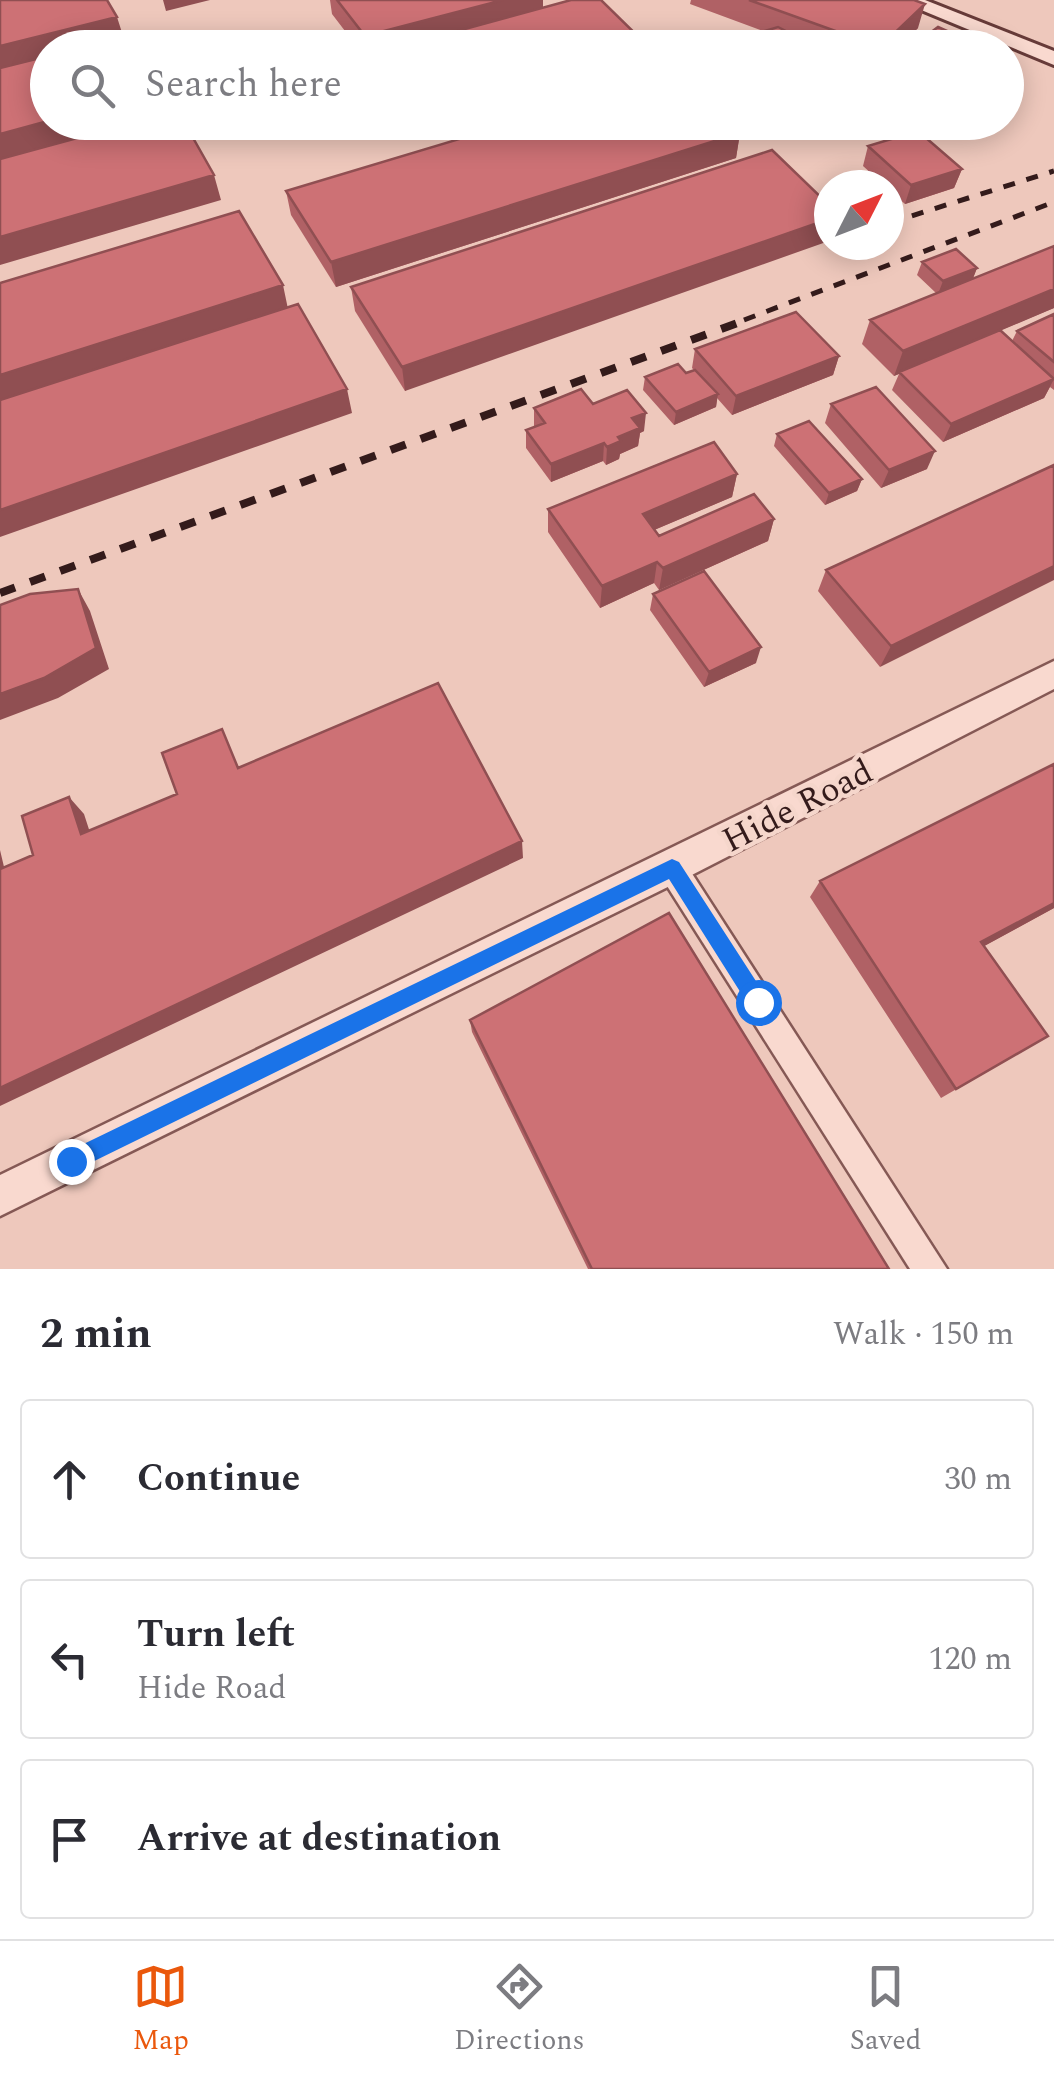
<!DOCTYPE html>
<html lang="en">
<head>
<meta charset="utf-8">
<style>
  :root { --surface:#fff; --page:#f2f2f3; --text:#2b2b33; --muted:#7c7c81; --line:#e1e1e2; --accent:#ea580c }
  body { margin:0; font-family:Spectral,serif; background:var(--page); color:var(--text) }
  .compass { position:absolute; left:814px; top:170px; width:90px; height:90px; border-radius:50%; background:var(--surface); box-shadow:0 5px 25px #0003; rotate:48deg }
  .stop { position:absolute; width:30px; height:30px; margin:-22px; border:8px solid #1a73e8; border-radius:50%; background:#fff }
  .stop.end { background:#1a73e8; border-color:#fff; box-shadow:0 2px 10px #0008 }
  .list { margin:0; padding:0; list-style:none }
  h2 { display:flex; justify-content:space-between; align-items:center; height:130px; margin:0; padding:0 40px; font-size:42px }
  h2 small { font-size:32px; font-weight:400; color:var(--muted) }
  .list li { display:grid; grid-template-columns:65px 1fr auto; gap:30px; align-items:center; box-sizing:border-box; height:160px; margin:0 20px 20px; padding:0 20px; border:2px solid var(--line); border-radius:10px }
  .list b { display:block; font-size:38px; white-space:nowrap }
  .list p { margin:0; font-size:32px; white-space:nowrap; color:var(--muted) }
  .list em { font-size:32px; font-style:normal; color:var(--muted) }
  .icon { flex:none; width:55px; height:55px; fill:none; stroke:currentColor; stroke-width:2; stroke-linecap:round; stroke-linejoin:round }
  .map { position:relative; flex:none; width:1054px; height:1269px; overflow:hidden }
  .search { position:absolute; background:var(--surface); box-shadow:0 5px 25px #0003; left:30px; right:30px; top:30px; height:110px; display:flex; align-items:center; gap:25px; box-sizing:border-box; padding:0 35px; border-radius:55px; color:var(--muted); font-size:38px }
  .sheet { height:670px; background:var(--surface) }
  nav { display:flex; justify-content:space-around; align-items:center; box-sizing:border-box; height:140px; border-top:2px solid var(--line); background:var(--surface); font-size:28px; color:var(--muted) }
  nav a { display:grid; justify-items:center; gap:5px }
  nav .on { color:var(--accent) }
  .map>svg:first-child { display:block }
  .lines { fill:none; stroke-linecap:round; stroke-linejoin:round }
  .minor-casing { stroke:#855955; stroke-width:5 }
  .tertiary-casing { stroke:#855955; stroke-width:5 }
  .secondary-casing { stroke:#673b39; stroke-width:6 }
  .minor { fill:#f9d9cf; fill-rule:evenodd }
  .tertiary { fill:#f9d9cf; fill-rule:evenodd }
  .secondary { fill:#f9d9cf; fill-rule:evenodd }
  .rail-far1 { stroke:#341b1b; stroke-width:5; stroke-dasharray:12 12; stroke-linecap:butt }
  .rail { stroke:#341b1b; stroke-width:8; stroke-dasharray:16 16; stroke-linecap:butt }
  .wall { fill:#b06165 }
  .shaded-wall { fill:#904f52 }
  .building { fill:#cd7175; stroke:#904f52; stroke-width:2.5 }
  .route { fill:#1a73e8 }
  .labels { text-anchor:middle; stroke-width:9; stroke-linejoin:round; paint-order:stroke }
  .street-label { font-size:35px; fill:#341b1b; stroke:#f5d6cb }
</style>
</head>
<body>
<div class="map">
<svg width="1054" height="1269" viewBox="0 0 1054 1269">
  <rect width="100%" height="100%" fill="#eec8bc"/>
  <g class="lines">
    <defs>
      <path id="minor" d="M672 854 682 858 947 1269H910L662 878 658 868 662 858Z"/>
      <path id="tertiary" d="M1054 661V689L684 879 0 1216V1175Z"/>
      <path id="secondary" d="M897 0H925L1054 51V65Z"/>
    </defs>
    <use href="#minor" class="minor-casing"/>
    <use href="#tertiary" class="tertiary-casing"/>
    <use href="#secondary" class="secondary-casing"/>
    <use href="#minor" class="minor"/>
    <use href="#tertiary" class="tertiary"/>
    <use href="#secondary" class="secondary"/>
    <path class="rail-far1" d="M889 223 1054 171
      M744 320 1054 202"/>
    <path class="rail" d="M0 593 751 318"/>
  </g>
  <path class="wall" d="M330 0H543V7L650 48H358L332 14Z
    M691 0H914L918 28 898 48H728L729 42 763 31 690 4Z
    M419 122H480L430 137Z
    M740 133 736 158 336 287 291 215 286 191Z
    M868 146 962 169 954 188 905 204 889 190V185H884L863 166Z
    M772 150 405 391 355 311 351 287Z
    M922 262 977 268 973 278 1054 308 1001 330 1012 341 1017 331 1054 314V390L1050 387 1044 398 943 442 892 390 899 374 894 376 862 344 870 320 936 293 917 275Z
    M695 349 839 356 833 375 732 415 717 398 716 407 674 425 643 390 645 377 686 373 694 370 692 368Z
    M593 404 644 431 640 433 638 446 620 454 619 459 606 465 603 461 551 482 526 448V430L534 427V408Z
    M831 404 927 469 881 488 825 423Z
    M777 434 862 479 857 491 825 505 774 446Z
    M1054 465 880 667 818 591 826 570Z
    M737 474 732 497 654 530 659 536 774 519 768 541 659 590 654 583 600 608 548 532V509Z
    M653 594 756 663 704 687 650 610Z
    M1054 764V908L984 946 1048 1036 941 1098 810 897 820 881Z
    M470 1020 889 1269H588L472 1032Z"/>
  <path class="shaded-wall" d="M163 0H210L166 11Z
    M503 0H543V14L419 48H367L365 36Z
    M925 4 918 28 898 48H880Z
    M117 17 125 42 104 48H48V62L0 74V46Z
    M48 121V122H145L0 162V134Z
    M429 122H480L430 137Z
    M740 133 736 158 336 287 331 262Z
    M962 169 954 188 905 204 911 185Z
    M214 175 221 200 0 265V237Z
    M829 219V241L405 391 402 367Z
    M977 268 972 281 938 294 943 281Z
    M283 285 288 309 0 403V375Z
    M1054 289V308L894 376 903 351Z
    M839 356 833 375 732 415 736 396Z
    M1054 379 1044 398 943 442 951 424Z
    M347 389 352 413 0 537V510Z
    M718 394 716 407 674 425 676 412Z
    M646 413 644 431 640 433 638 446 620 454 619 459 606 465 607 447 618 437 632 418Z
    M604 443 603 461 551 482V464Z
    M935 451 927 469 881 488 889 470Z
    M737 474 732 497 640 536 643 514Z
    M862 479 857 491 825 505 829 493Z
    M774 519 768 541 659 590 663 568Z
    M657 562 654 583 600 608 602 586Z
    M1054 566V580L880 667 891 646Z
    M78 589 90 611 109 669 58 698 0 720V694Z
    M761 647 756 663 704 687 709 672Z
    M69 797 84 814 96 851 81 834Z
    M522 841 523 858 0 1106V1088Z
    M0 850 9 888 0 880Z
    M1054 903V908L966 956 981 942Z"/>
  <path class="building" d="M0 0H107L117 17 0 46Z
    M337 0H503L365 36Z
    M571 0H601L650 48H395Z
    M749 0H914L925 4 880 47Z
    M778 27 819 48H736L729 42Z
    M938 27 985 48H910Z
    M130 35 137 48H81Z
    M48 56V121L0 134V68Z
    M136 122H184L214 175 0 237V159Z
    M516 122H730L740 133 331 262 286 191Z
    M918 131 962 169 911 185 868 146Z
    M772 150 829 205V219L402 367 351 287Z
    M239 211 283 285 0 375V283Z
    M1054 246V289L903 351 870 320Z
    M956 249 977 268 943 281 922 262Z
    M298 304 347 389 0 510V400Z
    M796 312 839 356 736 396 695 349Z
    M1054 314V362L1017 331Z
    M1000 330 1054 379 951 424 899 372Z
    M678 364 686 373 695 370 718 394 676 412 645 377Z
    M876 387 935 451 889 470 831 404Z
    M581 389 593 404 627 390 646 413 632 418 640 428 618 437 621 441 607 447 604 443 551 464 526 430 545 423 534 408Z
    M809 421 862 479 829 493 777 434Z
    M714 442 737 474 643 514 659 536 754 494 774 519 663 568 657 562 602 586 548 509Z
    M1054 465V566L891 646 826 570Z
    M704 571 761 647 709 672 653 594Z
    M78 589 96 648 44 678 0 694V605L30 594Z
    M438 683 522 841 0 1088V869L33 855 22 816 69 797 81 834 177 794 162 753 222 729 238 768Z
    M1054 764V903L981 942 1048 1036 956 1089 820 881Z
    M669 913 889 1269H592L470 1020Z"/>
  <path class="route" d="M672 859 679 862 765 995V1009H751L669 879 78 1169H63V1154Z"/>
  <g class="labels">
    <g class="street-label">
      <text transform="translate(797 805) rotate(-27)" y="12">Hide Road</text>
    </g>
  </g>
</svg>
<svg class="compass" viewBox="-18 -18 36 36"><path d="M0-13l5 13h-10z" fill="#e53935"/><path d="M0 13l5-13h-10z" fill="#7c7c81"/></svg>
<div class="stop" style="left:758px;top:1002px"></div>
<div class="stop end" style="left:71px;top:1161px"></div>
<div class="search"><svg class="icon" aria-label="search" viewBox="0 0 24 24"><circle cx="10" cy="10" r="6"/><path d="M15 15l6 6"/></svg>Search here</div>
</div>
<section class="sheet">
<h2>2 min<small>Walk · 150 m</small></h2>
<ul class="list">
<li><svg class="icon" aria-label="ahead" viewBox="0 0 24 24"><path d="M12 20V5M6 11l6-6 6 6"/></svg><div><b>Continue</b></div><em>30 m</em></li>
<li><svg class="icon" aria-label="left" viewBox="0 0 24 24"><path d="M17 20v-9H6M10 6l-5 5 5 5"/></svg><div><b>Turn left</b><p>Hide Road</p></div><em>120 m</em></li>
<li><svg class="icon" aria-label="arrive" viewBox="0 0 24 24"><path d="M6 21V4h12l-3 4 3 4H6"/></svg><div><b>Arrive at destination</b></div></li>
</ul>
</section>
<nav>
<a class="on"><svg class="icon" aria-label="map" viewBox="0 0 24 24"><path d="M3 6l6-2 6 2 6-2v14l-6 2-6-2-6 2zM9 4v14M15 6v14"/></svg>Map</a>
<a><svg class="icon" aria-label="directions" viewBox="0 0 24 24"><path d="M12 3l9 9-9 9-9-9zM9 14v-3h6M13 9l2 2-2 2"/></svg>Directions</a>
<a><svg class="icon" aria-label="saved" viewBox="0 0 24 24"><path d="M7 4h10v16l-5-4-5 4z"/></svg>Saved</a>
</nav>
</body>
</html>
